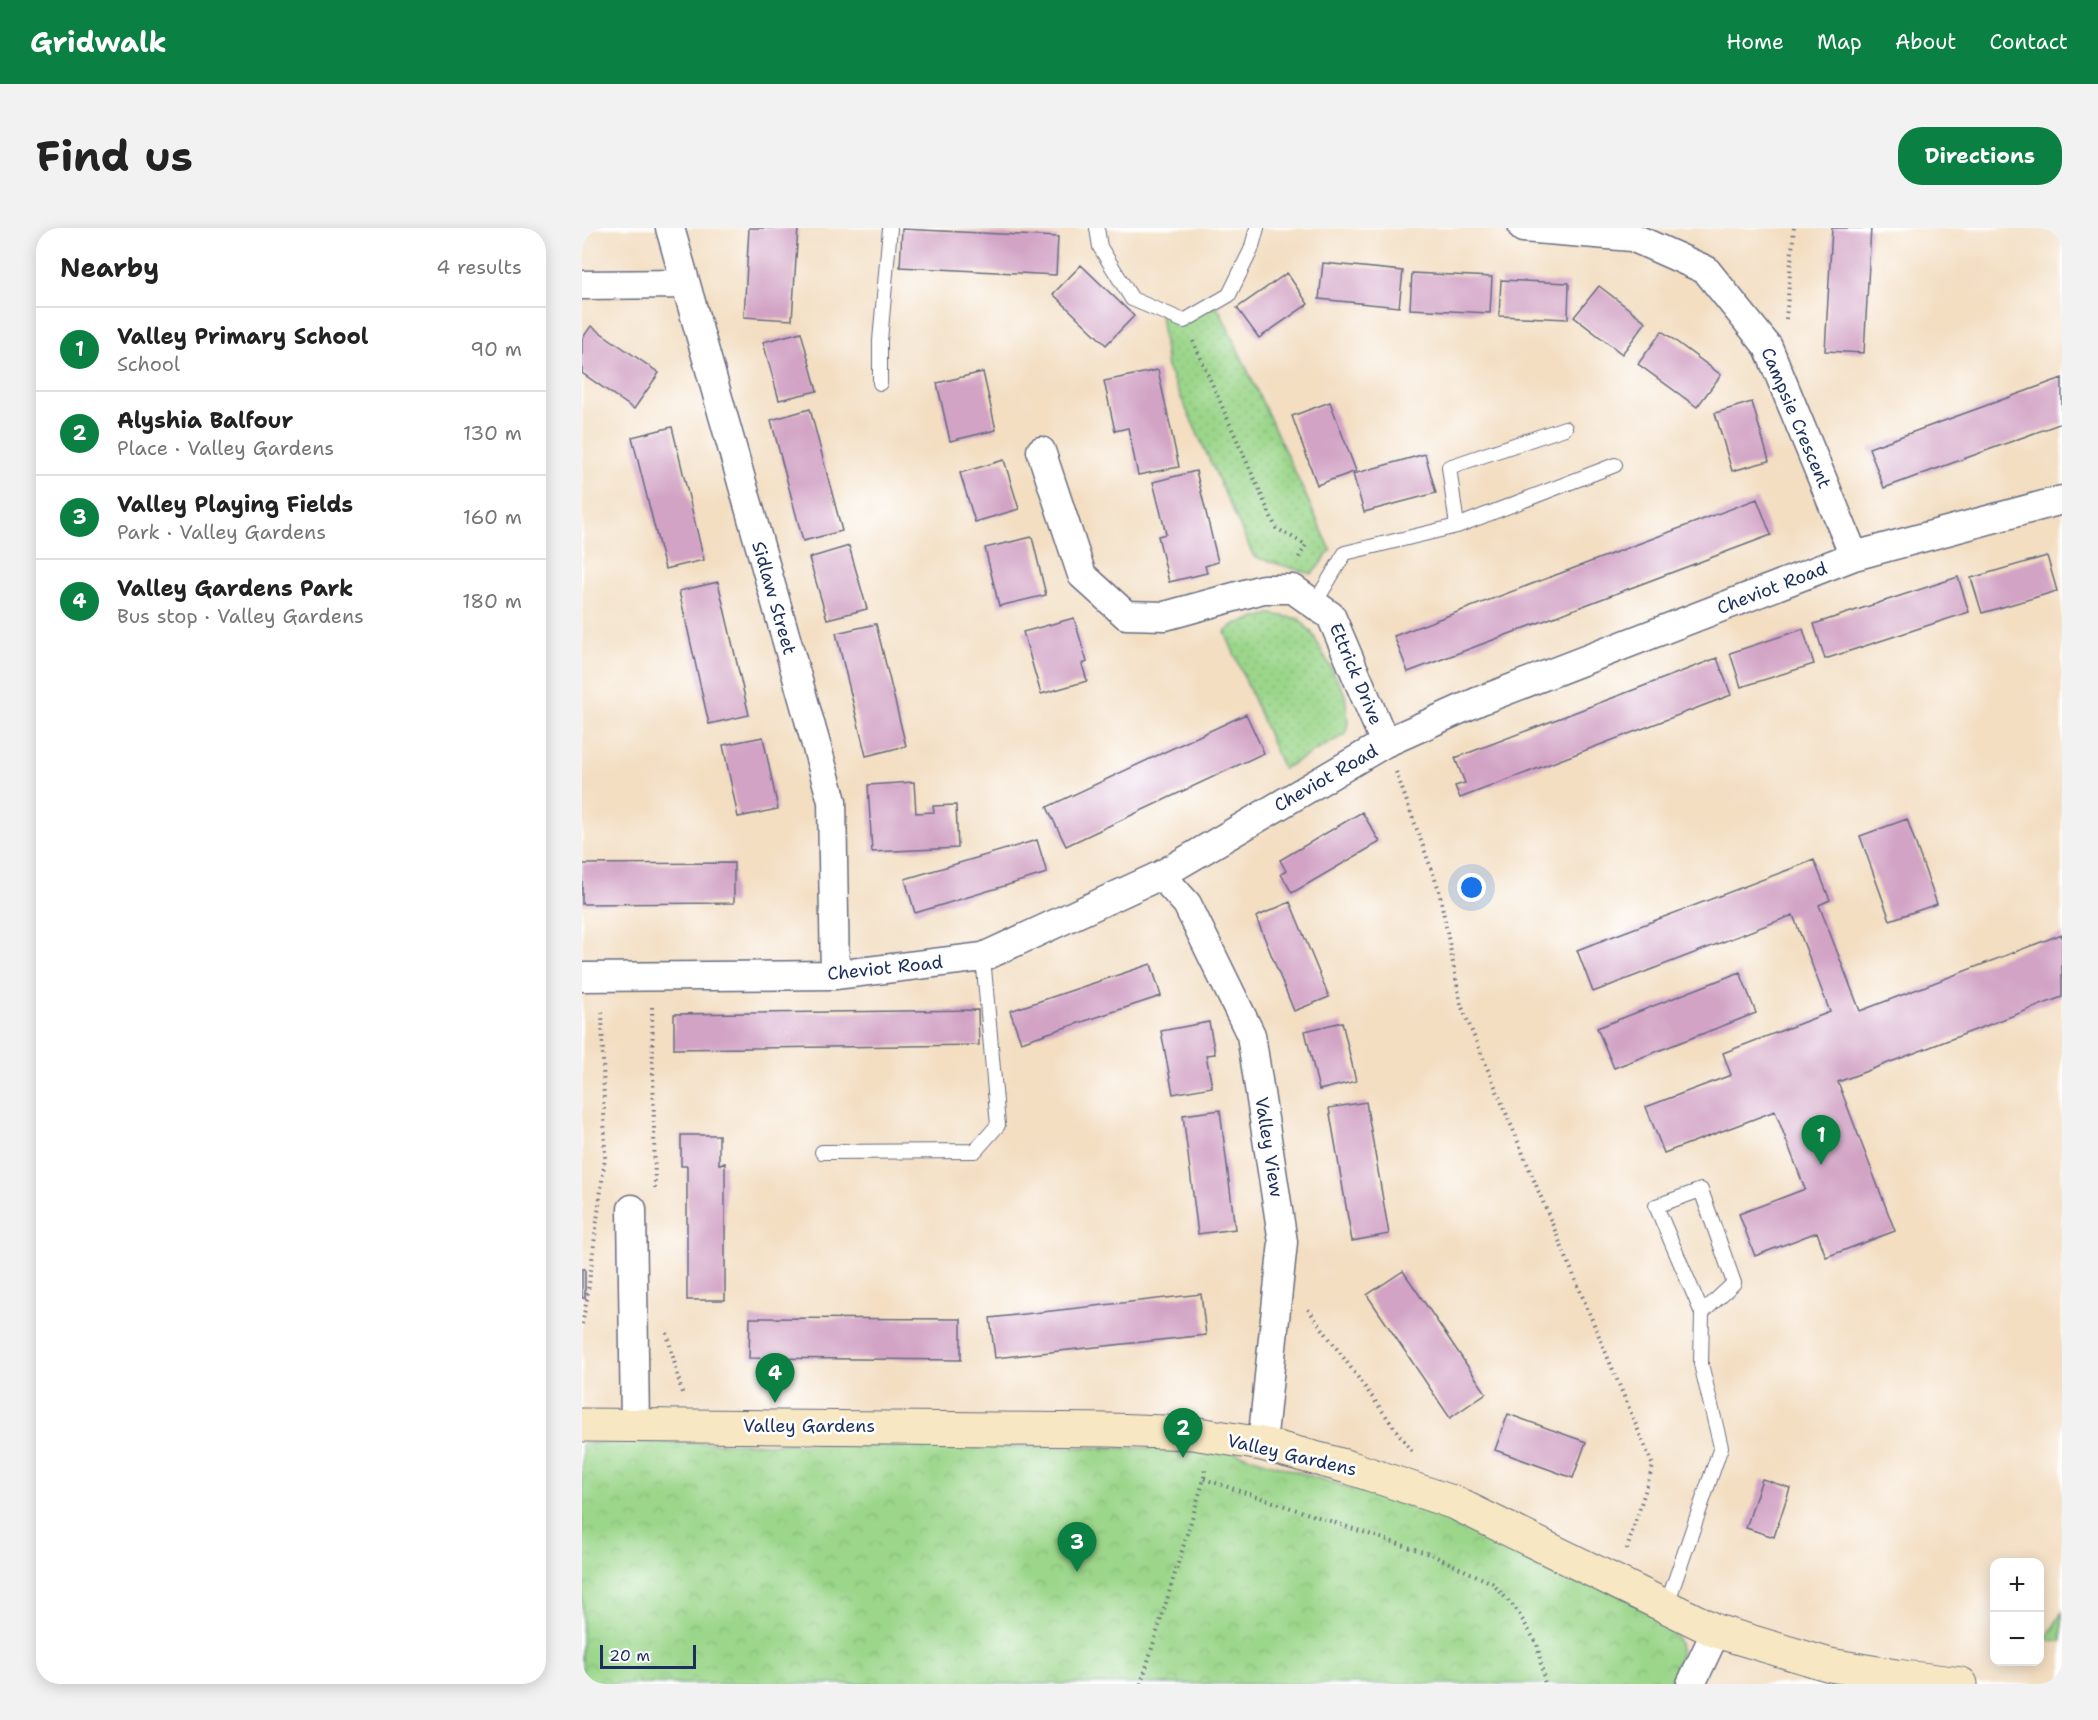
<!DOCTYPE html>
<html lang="en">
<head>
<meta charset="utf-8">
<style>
  :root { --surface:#fff; --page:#f2f2f2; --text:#222; --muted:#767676; --line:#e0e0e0; --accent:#0b8043 }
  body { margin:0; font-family:"Shantell Sans",sans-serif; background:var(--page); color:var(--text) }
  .controls { position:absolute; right:18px; bottom:18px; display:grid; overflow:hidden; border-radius:12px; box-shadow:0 3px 15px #0003 }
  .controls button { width:54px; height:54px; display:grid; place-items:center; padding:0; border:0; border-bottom:2px solid var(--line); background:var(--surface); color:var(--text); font:30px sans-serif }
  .scale { position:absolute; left:18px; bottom:15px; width:96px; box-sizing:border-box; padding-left:6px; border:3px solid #1b2f5e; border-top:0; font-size:16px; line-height:21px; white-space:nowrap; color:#1b2f5e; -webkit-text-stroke:4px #fff; paint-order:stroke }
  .you { position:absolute; left:890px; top:660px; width:21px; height:21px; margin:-15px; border:4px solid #fff; border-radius:50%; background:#1a73e8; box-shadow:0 0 0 9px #1a73e833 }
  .badge { display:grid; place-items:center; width:39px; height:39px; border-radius:50%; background:var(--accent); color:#fff; font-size:20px; font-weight:700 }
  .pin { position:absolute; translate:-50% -50px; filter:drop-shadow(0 2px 3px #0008) }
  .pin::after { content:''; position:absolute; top:32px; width:21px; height:18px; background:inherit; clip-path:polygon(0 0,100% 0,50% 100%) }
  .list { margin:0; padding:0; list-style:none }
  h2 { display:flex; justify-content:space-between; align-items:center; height:78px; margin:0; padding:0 24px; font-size:26px }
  h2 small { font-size:20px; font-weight:400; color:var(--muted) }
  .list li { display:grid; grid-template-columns:39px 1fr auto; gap:18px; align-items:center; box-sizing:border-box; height:84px; padding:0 24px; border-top:2px solid var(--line) }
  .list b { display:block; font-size:22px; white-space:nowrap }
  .list p { margin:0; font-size:20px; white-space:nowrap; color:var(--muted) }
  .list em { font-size:20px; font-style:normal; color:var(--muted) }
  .map { position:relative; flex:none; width:1480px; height:1456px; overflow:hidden; border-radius:24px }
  header { display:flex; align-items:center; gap:36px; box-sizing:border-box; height:84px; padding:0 30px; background:var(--accent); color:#fff }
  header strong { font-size:28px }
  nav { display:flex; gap:33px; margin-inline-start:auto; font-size:21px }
  .intro { display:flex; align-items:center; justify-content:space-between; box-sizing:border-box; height:144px; padding:0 36px }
  h1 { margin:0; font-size:42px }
  .button { padding:15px 27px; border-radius:24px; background:var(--accent); color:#fff; font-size:21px; font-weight:700 }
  main { display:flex; gap:36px; padding:0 36px }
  aside { flex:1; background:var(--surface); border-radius:24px; box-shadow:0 3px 15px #0003 }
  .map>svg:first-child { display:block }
  .grass { fill:url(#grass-dots); stroke:#5b8274; stroke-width:1.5 }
  .park { fill:url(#park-crowns); stroke:#5b8274; stroke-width:1.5 }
  .building { fill:#d2a3c5 }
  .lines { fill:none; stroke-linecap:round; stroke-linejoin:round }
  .lane-casing { stroke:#676c81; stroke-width:16 }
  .street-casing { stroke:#676c81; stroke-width:31 }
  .secondary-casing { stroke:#676c81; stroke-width:35 }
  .path { stroke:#676c81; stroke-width:4; stroke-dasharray:1.5 4.5; stroke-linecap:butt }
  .lane { stroke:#fff; stroke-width:14 }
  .street { stroke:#fff; stroke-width:28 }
  .secondary { stroke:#f7e8c3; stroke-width:33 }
  .labels { text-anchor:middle; stroke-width:5; stroke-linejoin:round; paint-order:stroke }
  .street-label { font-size:18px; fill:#1b2f5e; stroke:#fff }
</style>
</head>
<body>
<header>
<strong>Gridwalk</strong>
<nav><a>Home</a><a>Map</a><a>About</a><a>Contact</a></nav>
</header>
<div class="intro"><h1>Find us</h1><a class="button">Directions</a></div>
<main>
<aside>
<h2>Nearby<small>4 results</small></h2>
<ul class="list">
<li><span class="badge">1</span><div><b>Valley Primary School</b><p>School</p></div><em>90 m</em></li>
<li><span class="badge">2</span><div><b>Alyshia Balfour</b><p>Place · Valley Gardens</p></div><em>130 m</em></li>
<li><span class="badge">3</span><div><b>Valley Playing Fields</b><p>Park · Valley Gardens</p></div><em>160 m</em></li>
<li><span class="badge">4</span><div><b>Valley Gardens Park</b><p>Bus stop · Valley Gardens</p></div><em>180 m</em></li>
</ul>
</aside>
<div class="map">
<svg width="1480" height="1456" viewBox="0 0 1480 1456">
  <defs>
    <pattern id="grass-dots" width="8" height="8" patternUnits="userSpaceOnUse" patternTransform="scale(1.5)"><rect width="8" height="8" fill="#9bd68a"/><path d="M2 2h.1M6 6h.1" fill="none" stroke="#85b87a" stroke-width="1.8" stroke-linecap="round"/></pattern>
    <pattern id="park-crowns" width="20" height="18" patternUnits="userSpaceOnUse" patternTransform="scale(1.5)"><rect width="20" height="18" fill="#9bd68a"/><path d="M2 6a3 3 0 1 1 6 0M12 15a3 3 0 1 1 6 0" fill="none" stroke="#85b87a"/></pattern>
  </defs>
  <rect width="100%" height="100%" fill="#fff"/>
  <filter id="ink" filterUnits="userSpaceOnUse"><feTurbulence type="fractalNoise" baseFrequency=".0167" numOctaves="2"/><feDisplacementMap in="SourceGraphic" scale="12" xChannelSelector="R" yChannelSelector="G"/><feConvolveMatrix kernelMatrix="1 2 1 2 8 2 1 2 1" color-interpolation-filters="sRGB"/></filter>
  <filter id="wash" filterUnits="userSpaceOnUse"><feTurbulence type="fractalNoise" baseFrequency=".008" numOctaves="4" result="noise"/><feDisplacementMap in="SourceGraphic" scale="24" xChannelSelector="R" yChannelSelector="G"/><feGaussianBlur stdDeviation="1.35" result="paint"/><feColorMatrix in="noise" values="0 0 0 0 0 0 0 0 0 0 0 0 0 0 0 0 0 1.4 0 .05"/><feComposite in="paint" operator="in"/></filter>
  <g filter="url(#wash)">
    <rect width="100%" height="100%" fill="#f3dec2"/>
    <path class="grass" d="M636 79 749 322 730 346 672 329 585 139 578 85Z
      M689 386 717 391 730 405 763 466 766 493 764 506 701 541 643 404 653 396Z
      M1480 1384V1413H1463Z"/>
    <path class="park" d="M42 1214 642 1221 897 1300 1081 1388C1102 1418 1103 1423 1088 1456H0V1215Z"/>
    <g id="blocks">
      <path class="building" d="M167 0H216L210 92 162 89Z
        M1250 0H1289L1282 125 1243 123Z
        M320 1 476 9 474 47 318 39Z
        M741 35 821 43 817 79 737 71Z
        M499 37 552 88 524 117 471 66Z
        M705 45 726 76 677 110 655 80Z
        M830 45 910 49 908 85 828 81Z
        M919 52 987 55 986 91 917 88Z
        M1017 58 1064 94 1040 126 992 89Z
        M9 98 77 145 52 181 0 145V111Z
        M1080 103 1139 147 1115 179 1056 136Z
        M219 104 235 163 197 172 181 114Z
        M576 142 597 239 556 247 546 200 533 203 522 153Z
        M401 144 414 202 368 213 355 155Z
        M1480 150V195L1302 260 1287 220Z
        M748 174 774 243 735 257 710 188Z
        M1170 174 1187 233 1150 243 1133 185Z
        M228 181 260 303 221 313 189 192Z
        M90 199 122 332 83 341 50 209Z
        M843 226 854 265 782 284 771 246Z
        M422 232 437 281 393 294 378 245Z
        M614 243 636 334 623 338 625 345 587 354 576 308 584 306 571 254Z
        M1175 271 1189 307 826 444 812 408Z
        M450 309 464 367 417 378 403 320Z
        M267 318 285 381 245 391 227 330Z
        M1465 328 1475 363 1400 385 1389 350Z
        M1376 349 1387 384 1243 431 1232 396Z
        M136 354 167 487 127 496 97 363Z
        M492 390 505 434 500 436 505 453 459 466 441 404Z
        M294 396 324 518 284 528 254 405Z
        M1221 401 1232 436 1159 459 1148 425Z
        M1135 430 1149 467 878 570 873 558 883 555 873 530Z
        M664 486 682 525 484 618 465 579Z
        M181 509 196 581 156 589 141 517Z
        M332 554 334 585 352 584 351 578 374 577 376 620 290 624 286 557Z
        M780 584 798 614 710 665 699 646 704 643 698 632Z
        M1325 591 1355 676 1308 692 1278 608Z
        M455 612 465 645 333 685 323 651Z
        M1232 632 1248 672 1237 677 1278 783 1480 706V769L1256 854 1313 1003 1244 1029 1235 1004 1173 1028 1157 986 1223 961 1193 883 1082 925 1064 879 1149 847 1141 825 1248 784 1211 687 1011 764 995 722Z
        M152 635V675L0 676V636Z
        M708 674 747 769 712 783 674 689Z
        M569 736 579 768 439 814 428 783Z
        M1158 744 1174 785 1032 840 1015 800Z
        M396 782 397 817 92 821V786Z
        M627 794 633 826 624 827 630 859 591 866 579 803Z
        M760 794 774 853 737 862 723 803Z
        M784 874 807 1006 770 1013 747 880Z
        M638 882 653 1001 616 1006 601 887Z
        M99 907H137V936L143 935V1072H105V938H99Z
        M0 1041H3V1070H0Z
        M821 1043 904 1165 868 1190 785 1067Z
        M619 1066 624 1107 413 1130 408 1090Z
        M168 1090 379 1091V1132L167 1130Z
        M926 1186 1004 1214 991 1250 913 1222Z
        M1180 1251 1208 1260 1192 1309 1164 1300Z"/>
    </g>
  </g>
  <g filter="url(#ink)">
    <use href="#blocks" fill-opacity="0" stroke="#676c81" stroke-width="1.5"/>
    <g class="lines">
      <defs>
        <path id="lane" d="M515 0 518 19 550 71 602 93 647 67 669 22 675 0
          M298 155V113L308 0
          M875 298 1033 237
          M733 375 763 325 875 298 867 239 983 200
          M240 924 393 923 416 897 401 729
          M1084 1379 1139 1219 1119 1136 1120 1085 1074 978 1119 962 1152 1055 1120 1085"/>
        <path id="street" d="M88 0 250 573 253 747
          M941 0 1050 9 1124 42 1186 119 1272 328
          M0 57 103 56
          M459 223 500 347 544 387 583 388 681 361H711L749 388 803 515
          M579 647 605 676 669 807 701 1014 680 1216
          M0 749 253 747 401 729 579 647 803 515 897 473 1272 328 1480 272
          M50 981 53 1197
          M1109 1456 1134 1403"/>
        <path id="secondary" d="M0 1197 528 1202 610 1205 680 1216 766 1239 873 1275 1134 1403 1248 1437 1314 1448 1379 1456"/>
      </defs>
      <use href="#lane" class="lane-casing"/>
      <use href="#street" class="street-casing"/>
      <use href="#secondary" class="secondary-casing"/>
      <path class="path" d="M1204 91 1212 0
        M611 113 694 300 724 317 716 331
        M814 544 857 662 879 777 1071 1238 1044 1324
        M70 779 73 960
        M726 1081 831 1225
        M0 1096 5 1071 23 930 20 780
        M85 1105 100 1165
        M622 1251 850 1327 910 1355 934 1381 955 1416 963 1456
        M559 1456 622 1251 623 1238"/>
      <use href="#lane" class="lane"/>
      <use href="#street" class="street"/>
      <use href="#secondary" class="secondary"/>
    </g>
  </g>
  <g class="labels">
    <g class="street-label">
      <text transform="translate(1214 190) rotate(67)" y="6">Campsie Crescent</text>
      <text transform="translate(1190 360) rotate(-21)" y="6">Cheviot Road</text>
      <text transform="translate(192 370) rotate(74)" y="6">Sidlaw Street</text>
      <text transform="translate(774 446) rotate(67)" y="6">Ettrick Drive</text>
      <text transform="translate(744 550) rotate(-30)" y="6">Cheviot Road</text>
      <text transform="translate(303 740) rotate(-6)" y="6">Cheviot Road</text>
      <text transform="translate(687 919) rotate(81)" y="6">Valley View</text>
      <text x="227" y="1204">Valley Gardens</text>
      <text transform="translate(710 1227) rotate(13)" y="6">Valley Gardens</text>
    </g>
  </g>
</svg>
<div class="controls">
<button>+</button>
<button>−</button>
</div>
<div class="scale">20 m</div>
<div class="you"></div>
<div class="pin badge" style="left:1239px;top:937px">1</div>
<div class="pin badge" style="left:601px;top:1230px">2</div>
<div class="pin badge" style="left:495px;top:1344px">3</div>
<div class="pin badge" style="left:193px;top:1175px">4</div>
</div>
</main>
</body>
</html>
